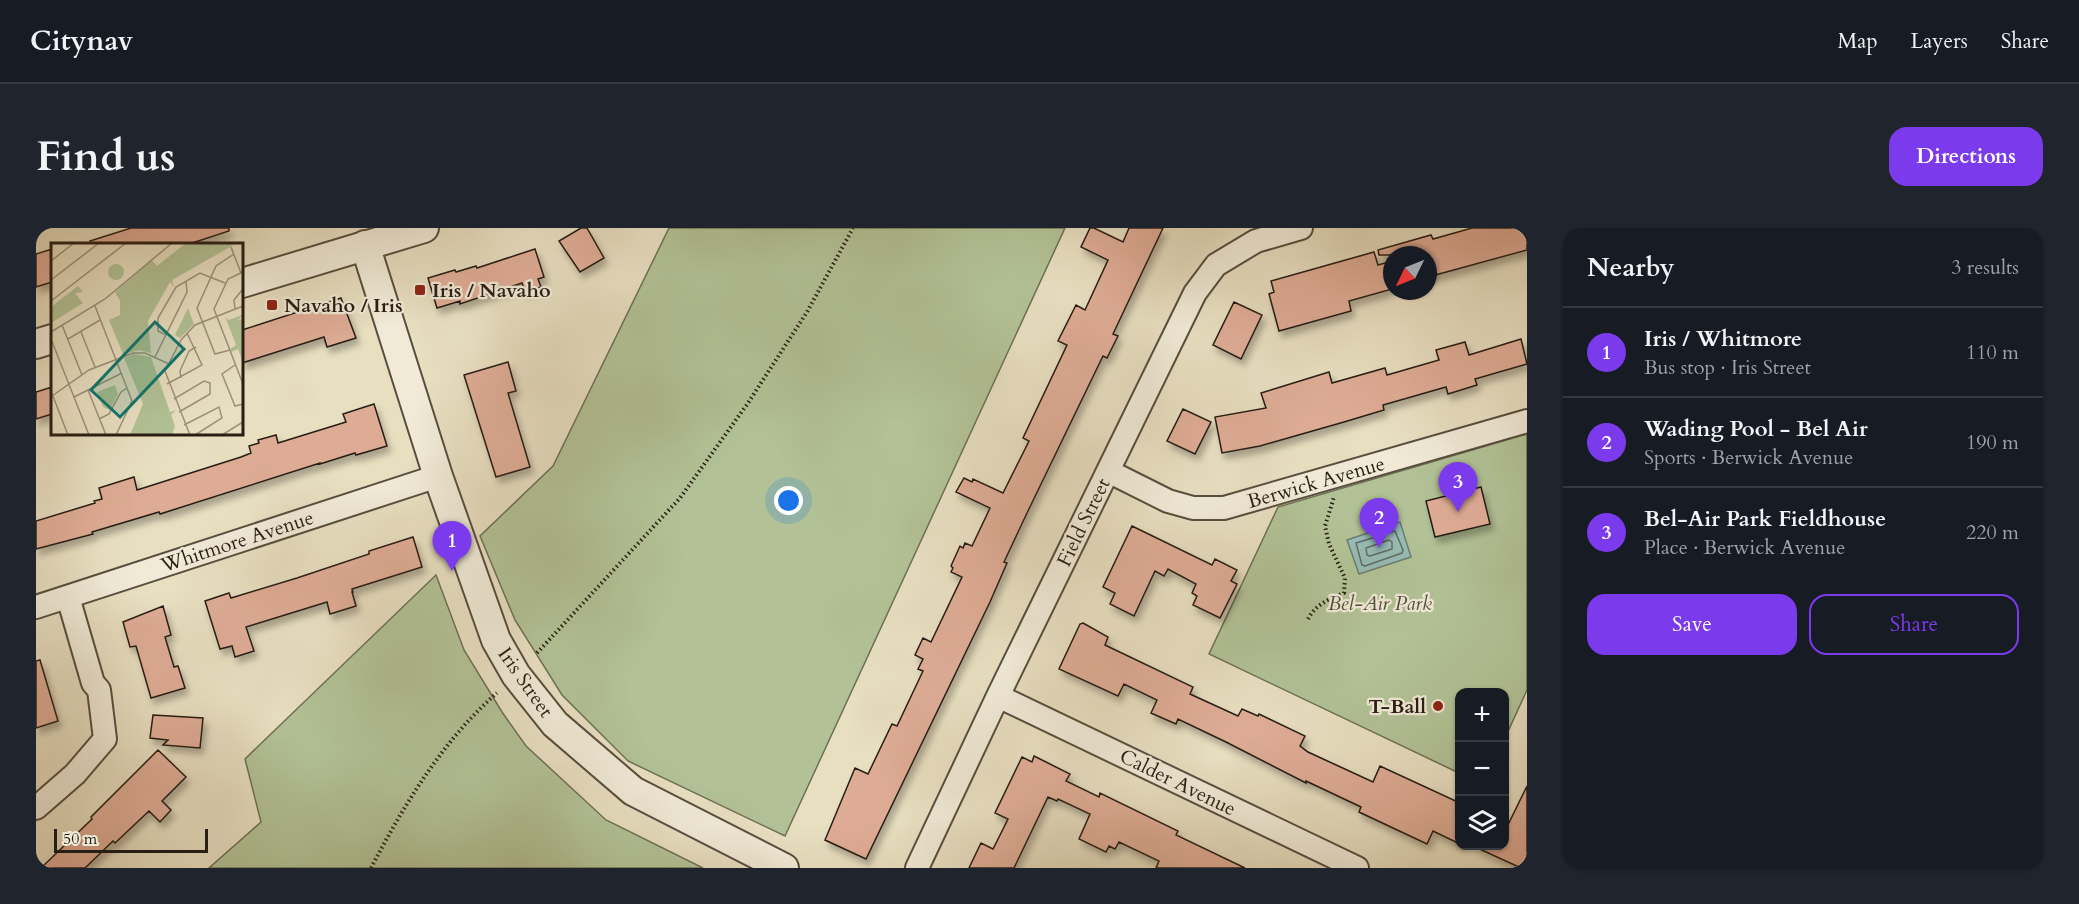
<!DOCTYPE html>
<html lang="en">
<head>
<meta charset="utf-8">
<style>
  :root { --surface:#171b24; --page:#20242c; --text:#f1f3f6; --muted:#9ea1a6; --line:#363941; --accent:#7c3aed }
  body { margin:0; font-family:Cardo,serif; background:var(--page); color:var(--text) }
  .controls { position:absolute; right:18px; bottom:18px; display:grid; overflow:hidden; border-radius:12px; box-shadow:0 2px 4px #0004 }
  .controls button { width:54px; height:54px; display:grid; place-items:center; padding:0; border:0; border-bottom:2px solid var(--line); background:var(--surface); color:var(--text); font:30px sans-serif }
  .compass { position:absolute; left:1347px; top:18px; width:54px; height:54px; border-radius:50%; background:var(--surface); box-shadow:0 2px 4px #0004; rotate:227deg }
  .scale { position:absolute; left:18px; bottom:15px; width:154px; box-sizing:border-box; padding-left:6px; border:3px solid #281e14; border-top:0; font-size:16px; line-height:21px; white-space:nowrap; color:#281e14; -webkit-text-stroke:4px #f0ead7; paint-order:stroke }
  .you { position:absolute; left:753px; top:273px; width:21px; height:21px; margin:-15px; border:4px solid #fff; border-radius:50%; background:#1a73e8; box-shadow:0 0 0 9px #1a73e833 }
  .badge { display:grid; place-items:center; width:39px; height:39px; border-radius:50%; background:var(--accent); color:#fff; font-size:20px; font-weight:700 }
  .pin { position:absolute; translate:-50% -50px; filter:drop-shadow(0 2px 3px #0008) }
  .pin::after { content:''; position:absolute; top:32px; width:21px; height:18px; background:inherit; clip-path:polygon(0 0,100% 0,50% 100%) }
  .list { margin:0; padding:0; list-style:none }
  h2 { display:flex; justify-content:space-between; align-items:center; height:78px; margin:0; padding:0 24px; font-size:26px }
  h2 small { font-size:20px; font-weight:400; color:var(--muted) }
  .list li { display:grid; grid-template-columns:39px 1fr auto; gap:18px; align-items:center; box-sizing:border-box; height:90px; padding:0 24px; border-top:2px solid var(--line) }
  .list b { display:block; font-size:22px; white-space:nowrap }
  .list p { margin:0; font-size:20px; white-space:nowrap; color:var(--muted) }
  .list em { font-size:20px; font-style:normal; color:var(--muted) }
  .actions { display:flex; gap:12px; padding:18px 24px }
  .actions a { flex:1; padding:14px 0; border:2px solid var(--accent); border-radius:18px; text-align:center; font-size:21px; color:var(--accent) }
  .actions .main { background:var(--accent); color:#fff }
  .icon { flex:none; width:33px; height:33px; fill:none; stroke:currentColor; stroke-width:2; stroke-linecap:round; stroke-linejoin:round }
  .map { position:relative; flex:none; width:1491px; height:640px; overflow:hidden; border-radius:18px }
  header { display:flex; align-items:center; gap:36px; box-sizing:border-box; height:84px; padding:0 30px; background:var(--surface); border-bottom:2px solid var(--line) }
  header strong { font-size:28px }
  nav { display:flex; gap:33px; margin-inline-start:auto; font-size:21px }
  .intro { display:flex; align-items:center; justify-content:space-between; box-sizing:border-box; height:144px; padding:0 36px }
  h1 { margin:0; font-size:42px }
  .button { padding:15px 27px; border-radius:18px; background:var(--accent); color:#fff; font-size:21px; font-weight:700 }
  main { display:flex; gap:36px; padding:0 36px }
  aside { flex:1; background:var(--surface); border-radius:18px; box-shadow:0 2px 4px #0004 }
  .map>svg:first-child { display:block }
  .green { fill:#b2c296; stroke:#6d7055; stroke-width:1.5 }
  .water { fill:#97bcb5; stroke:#6b7d75; stroke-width:1.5 }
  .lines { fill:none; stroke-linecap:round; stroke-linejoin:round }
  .shore { stroke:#606d64; stroke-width:1.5 }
  .building { fill:#deac95; stroke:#281e14; stroke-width:1.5; filter:url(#shadow) }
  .minor-casing { stroke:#584e3f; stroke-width:26 }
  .tertiary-casing { stroke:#584e3f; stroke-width:32 }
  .path { stroke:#281e14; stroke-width:4; stroke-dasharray:1.5 3; stroke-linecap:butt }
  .minor { stroke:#f0ead7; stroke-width:22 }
  .tertiary { stroke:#f0ead7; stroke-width:28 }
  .poi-dot { fill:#8f2418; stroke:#f0ead7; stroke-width:2 }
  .labels { text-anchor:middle; stroke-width:4.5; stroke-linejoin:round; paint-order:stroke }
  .poi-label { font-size:20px; font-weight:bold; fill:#281e14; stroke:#f0ead7; text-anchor:start }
  .street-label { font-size:20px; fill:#281e14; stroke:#f0ead7 }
  .park-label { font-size:20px; font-style:italic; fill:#514f3b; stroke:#f0ead7 }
  .inset-road { fill:none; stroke:#9b927c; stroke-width:1.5 }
  .view { fill:#0f766e; fill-opacity:0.15; stroke:#0f766e; stroke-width:3 }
  .inset-edge { fill:none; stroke:#281e14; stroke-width:3 }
</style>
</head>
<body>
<header>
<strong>Citynav</strong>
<nav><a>Map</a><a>Layers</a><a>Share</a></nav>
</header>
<div class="intro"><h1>Find us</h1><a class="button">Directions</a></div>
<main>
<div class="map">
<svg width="1491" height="640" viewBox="0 0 1491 640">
  <defs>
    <filter id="shadow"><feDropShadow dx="3.5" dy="6" stdDeviation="3" flood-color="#0004"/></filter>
  </defs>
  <rect width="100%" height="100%" fill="#e8dfc1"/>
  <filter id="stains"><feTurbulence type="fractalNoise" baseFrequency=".00333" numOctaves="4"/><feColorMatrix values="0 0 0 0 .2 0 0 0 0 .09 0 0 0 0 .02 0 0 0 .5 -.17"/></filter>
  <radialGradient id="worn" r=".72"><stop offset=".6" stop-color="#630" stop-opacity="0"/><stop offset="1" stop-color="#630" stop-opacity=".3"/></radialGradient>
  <path class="green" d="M633 0H1029L749 608 592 533 526 467 479 392 444 308 517 238Z
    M1491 206V462L1469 510 1468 464H1424L1423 545 1173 426 1242 279Z
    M400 347 428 422 466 484 490 518 570 592 667 640H173L225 594 209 531Z"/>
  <path class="water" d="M1364 294 1375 329 1323 346 1311 312Z"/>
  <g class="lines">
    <path class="shore" d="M1359 303 1367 322 1366 325 1329 338 1326 337 1320 315Z
      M1353 312 1356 314V321L1334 328 1331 327 1330 320Z"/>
  </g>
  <path class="building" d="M95 0H193V3L153 16H55L54 13Z
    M545 0H551L568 30 544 44 523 13Z
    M1054 0H1058L1087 14 1093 0H1127L1077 106 1082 108 1071 130 1067 128 991 285 968 334 971 335 954 374 830 631 789 612 819 540 832 546 856 496 861 498 887 443 882 441 887 431 879 427 887 410 895 414 926 349 915 344 917 340 915 338 924 318 927 320 929 315 936 318 954 280 920 264 928 250 936 254 937 251 967 265 993 213 987 210 1031 117 1022 113 1040 77 1049 82 1072 32 1045 19Z
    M1436 0H1491V22L1392 49V27H1343L1342 22 1395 7 1397 11Z
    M16 21V54L0 59V26Z
    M499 21 508 49 502 51 505 59 489 64 486 55 424 76V73L401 80 392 50 419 42 420 44 440 38 441 40Z
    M1338 24 1342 37 1356 33V61L1313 73 1315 83 1243 103 1233 66 1238 64 1235 53Z
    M305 70 320 110 291 119 288 109 206 135V102Z
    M1198 74 1226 87 1205 131 1177 117Z
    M1485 111 1491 136 1439 151 1441 157 1412 166 1410 159 1347 177 1348 182 1308 194 1224 218 1186 225 1179 189 1230 180 1225 165 1293 144 1296 155 1349 140 1351 147 1403 132 1400 122 1429 114 1433 127Z
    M472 134 480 163 472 165 494 239 460 249 428 147Z
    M16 159V186L0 191V164Z
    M338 176 351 218 320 227 319 225 284 236V235L124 286 123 284 56 304 57 306 0 321V293L59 275 58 273 66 271 63 260 98 249 101 262 205 229 215 225 213 218 223 215 222 212 240 207 242 215 310 194 307 186Z
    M1147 181 1175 194 1159 226 1131 213Z
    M1445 259 1454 296 1399 309 1390 273Z
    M1096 298 1176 337 1179 331 1201 342 1195 353 1201 356 1184 390 1157 377 1161 368 1156 365 1160 356 1132 341 1128 348 1119 343 1098 388 1074 376 1079 365 1067 359Z
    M377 309 386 339 316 361 317 364H316L320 378 294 386 291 374 210 399 218 423 199 429 196 418 184 421 169 373 193 365 195 370 261 350 333 326V323Z
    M127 378 135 407 129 409 138 439 142 438 149 460 115 470 100 418 94 419 87 394Z
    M1047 395 1072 409 1069 417 1157 459 1154 466 1202 488 1206 481 1222 488 1223 486 1269 508 1264 518 1272 524 1337 554 1344 538 1424 575V616L1397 603 1391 616 1323 584 1325 579 1270 553V555L1190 514 1142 491 1140 496 1115 485 1121 472 1088 456 1082 468 1023 441 1044 396Z
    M4 432 22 493 0 500V433Z
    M117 487 167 490 164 520 127 517 132 512 114 510Z
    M122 522 150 549 126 573 135 582 124 594 113 583 79 615 77 613 49 640H5L56 591 55 589Z
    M998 528 1034 546 1030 553 1063 569 1064 565 1142 603 1140 607 1209 640H1120L1123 633 1083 614 1079 621 1073 618 1070 624 1043 611 1054 586 1022 571 1021 573 1012 569 978 640H933L945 615 957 621 972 591 959 585 986 529 996 534Z
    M1491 558V640H1485L1437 618H1468V605Z"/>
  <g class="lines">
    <defs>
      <path id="minor" d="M1072 243 1132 273 1157 280H1188L1491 193
        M0 379 402 248
        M962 468 1321 640
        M0 580 39 546 69 511 63 462 57 455 32 369
        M881 640 962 468 1159 65 1180 37 1220 13 1265 0"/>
      <path id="tertiary" d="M329 17 402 248 460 412 480 447 519 496 597 563 748 640
        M206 55 388 0
        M0 116 16 111"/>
    </defs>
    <use href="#minor" class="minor-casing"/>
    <use href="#tertiary" class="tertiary-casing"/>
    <path class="path" d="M1272 391C1280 376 1293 371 1308 365L1309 350 1293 316 1289 298 1298 269
      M501 425 644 270 712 175 771 84 817 0
      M335 640C368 577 407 512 461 465"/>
    <use href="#minor" class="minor"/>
    <use href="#tertiary" class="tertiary"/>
  </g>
  <g class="poi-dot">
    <rect x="378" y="56" width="12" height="12" rx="3"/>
    <rect x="230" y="71" width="12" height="12" rx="3"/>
    <circle cx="1402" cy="478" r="6"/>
  </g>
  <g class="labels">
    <g class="poi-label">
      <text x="396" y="69">Iris / Navaho</text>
      <text x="248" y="84">Navaho / Iris</text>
      <text x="1390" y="485" text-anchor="end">T-Ball</text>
    </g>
    <g class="street-label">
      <text transform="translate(1280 254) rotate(-16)" y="7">Berwick Avenue</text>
      <text transform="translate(1047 294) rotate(-64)" y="7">Field Street</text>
      <text transform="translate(201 313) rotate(-18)" y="7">Whitmore Avenue</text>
      <text transform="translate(490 454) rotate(55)" y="7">Iris Street</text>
      <text transform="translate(1142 554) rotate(26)" y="7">Calder Avenue</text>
    </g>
    <g class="park-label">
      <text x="1344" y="382">Bel-Air Park</text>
    </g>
  </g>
  <g transform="translate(15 15)">
    <rect width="192" height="192" fill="#e8dfc1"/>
    <path d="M135 0H186L121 37 123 44 119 39 97 78 100 110 88 107 72 111 58 77 69 72V58L64 49 101 17 106 23ZM57 29a8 8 0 1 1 16 0a8 8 0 1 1-16 0ZM27 43 32 49 24 50 32 60 0 80V64ZM137 65 143 81 129 95 124 92ZM192 72 187 77 192 76 191 117 187 106 180 109 179 106 185 102 174 73 177 77ZM83 111 100 114 119 169 125 167 120 172 124 183 121 192H79L92 161 73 115ZM64 142 67 151 59 167 52 164 46 149Z" fill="#b2c296"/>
    <path class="inset-road" d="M180 4 190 30M0 18 23 0M192 29 177 36 163 66 192 141M0 37 48 0M0 58 75 0M44 63 81 158 65 192M184 66 183 57 192 46M11 82 31 132M0 89 54 56 121 0M30 89 44 124M115 92 107 88V75L125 44 149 30 174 40M0 96 38 192M17 96 49 77M179 107 164 111 146 65 165 23 183 11M104 114 136 49 135 39M184 122 171 131 184 163 192 161M130 135 129 128 138 108 145 104M116 141 151 122 136 90M37 147 55 192M0 148 17 192M1 153 38 127 82 110H94L118 121M23 154 71 130M123 156 153 138 159 140V151L128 169M48 176 58 171 70 149 76 145M133 182 168 164 171 175 144 192M139 192 114 128 130 97 144 82 192 63M171 192 192 179"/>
    <path class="view" d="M104 79 133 106 69 174 40 147Z"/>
    <rect width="192" height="192" class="inset-edge"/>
  </g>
  <rect width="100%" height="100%" filter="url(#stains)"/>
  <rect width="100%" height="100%" fill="url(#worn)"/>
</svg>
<div class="controls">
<button>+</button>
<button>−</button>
<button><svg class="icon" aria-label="layers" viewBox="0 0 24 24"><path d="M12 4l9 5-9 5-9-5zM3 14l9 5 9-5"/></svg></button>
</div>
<svg class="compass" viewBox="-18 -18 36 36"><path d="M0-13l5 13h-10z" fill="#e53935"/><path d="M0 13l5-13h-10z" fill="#9ea1a6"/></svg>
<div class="scale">50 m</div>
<div class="you"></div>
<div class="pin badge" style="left:416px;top:343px">1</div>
<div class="pin badge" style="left:1343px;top:320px">2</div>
<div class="pin badge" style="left:1422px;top:284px">3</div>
</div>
<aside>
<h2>Nearby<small>3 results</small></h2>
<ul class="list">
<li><span class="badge">1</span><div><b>Iris / Whitmore</b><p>Bus stop · Iris Street</p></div><em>110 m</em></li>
<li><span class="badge">2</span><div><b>Wading Pool - Bel Air</b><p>Sports · Berwick Avenue</p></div><em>190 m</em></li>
<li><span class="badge">3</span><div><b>Bel-Air Park Fieldhouse</b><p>Place · Berwick Avenue</p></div><em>220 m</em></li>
</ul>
<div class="actions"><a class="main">Save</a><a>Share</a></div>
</aside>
</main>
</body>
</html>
